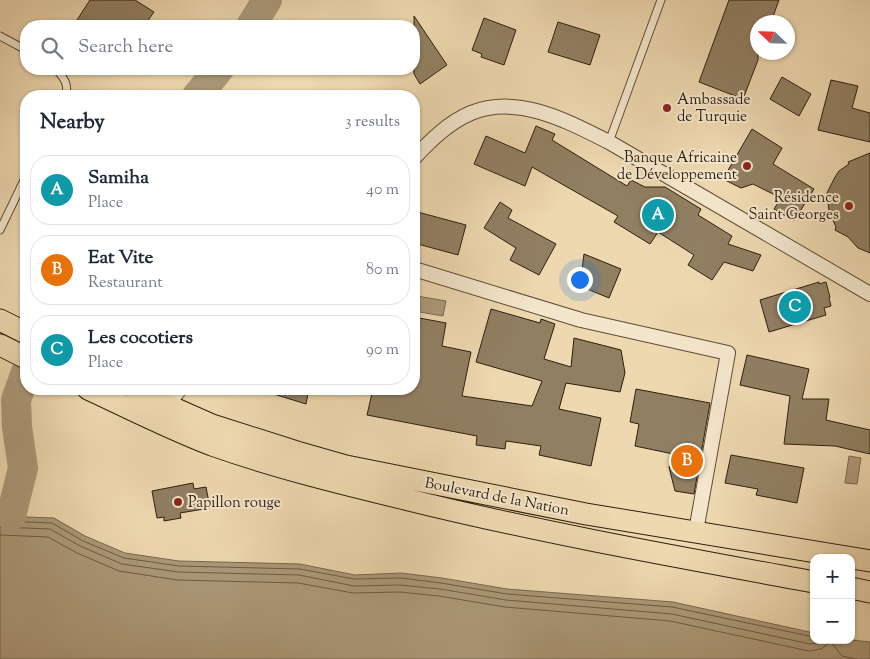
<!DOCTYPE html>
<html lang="en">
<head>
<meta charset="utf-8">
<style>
  :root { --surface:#fff; --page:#f6f6f7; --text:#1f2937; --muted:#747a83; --line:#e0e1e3; --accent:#db2777 }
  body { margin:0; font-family:"Sorts Mill Goudy",serif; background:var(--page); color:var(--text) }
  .controls { position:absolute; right:15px; bottom:15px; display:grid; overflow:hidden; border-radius:10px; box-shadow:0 1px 4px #0004 }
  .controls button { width:45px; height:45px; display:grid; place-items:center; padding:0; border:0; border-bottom:1px solid var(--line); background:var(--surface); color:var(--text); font:25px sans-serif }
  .compass { position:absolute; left:750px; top:15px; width:45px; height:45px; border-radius:50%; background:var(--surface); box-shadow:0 1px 4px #0004; rotate:293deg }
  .you { position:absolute; left:579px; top:279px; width:18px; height:18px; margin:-12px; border:4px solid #fff; border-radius:50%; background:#1a73e8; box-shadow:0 0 0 8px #1a73e833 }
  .badge { display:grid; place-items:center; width:32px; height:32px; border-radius:50%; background:var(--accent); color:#fff; font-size:16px; font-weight:700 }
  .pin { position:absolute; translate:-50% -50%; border:2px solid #fff; box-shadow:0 1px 5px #0006 }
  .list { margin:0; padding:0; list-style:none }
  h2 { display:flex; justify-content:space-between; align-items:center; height:65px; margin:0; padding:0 20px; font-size:21px }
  h2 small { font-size:16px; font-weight:400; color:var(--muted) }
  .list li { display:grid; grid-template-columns:32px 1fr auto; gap:15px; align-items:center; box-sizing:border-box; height:70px; margin:0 10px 10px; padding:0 10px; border:1px solid var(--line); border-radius:20px }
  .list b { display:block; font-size:19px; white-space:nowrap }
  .list p { margin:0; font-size:16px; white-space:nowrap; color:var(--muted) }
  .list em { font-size:16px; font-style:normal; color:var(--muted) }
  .icon { flex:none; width:28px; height:28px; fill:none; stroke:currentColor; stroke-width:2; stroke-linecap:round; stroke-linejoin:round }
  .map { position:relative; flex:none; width:870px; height:659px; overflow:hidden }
  .search { position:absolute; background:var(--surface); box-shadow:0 1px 4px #0004; left:20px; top:20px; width:400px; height:55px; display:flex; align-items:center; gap:12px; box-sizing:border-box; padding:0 18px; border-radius:20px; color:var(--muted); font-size:19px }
  .panel { position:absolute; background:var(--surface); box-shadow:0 1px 4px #0004; left:20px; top:90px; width:400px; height:305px; border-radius:20px }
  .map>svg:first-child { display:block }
  .water { fill:#ac9979; stroke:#79684e }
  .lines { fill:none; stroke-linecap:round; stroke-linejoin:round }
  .shore { stroke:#6c5c43; stroke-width:1 }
  .river { stroke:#ac9979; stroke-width:30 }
  .building { fill:#917f62; stroke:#2d1f0d }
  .lane-casing { stroke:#5d4d36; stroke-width:9 }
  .street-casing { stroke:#5d4d36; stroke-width:16 }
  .primary-casing { stroke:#2d1f0d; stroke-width:23 }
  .lane { stroke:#f4e6cc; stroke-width:7 }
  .street { stroke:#f4e6cc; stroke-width:14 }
  .primary { stroke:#eed8b0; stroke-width:21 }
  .poi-dot { fill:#8f2418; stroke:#f4e6cc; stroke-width:2 }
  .labels { text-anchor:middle; stroke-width:4; stroke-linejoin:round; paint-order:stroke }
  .poi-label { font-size:15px; fill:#2d1f0d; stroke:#f4e6cc; text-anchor:start }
  .street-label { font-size:15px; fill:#2d1f0d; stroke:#f4e6cc }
</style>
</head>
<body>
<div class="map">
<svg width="870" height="659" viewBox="0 0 870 659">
  <rect width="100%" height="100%" fill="#eed8b0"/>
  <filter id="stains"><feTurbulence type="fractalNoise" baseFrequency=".004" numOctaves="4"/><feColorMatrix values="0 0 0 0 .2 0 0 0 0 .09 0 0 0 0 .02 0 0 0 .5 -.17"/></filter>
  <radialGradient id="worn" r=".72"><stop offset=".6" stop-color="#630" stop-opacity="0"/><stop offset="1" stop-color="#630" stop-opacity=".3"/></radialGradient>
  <path class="water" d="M417 296 446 301 443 316 414 311Z
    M849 456 861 458 857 484 845 483Z
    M0 516 54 518 85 536 125 553 179 561 300 564 355 575 401 573 442 578 507 589 673 602 814 633V640H851L870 642V659H0Z"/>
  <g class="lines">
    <path class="shore" d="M0 521 52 523 83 541 124 558 179 566 300 569 354 579 401 578 441 583 507 594 672 607 814 637
      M0 527 50 529 80 546 122 564 178 572 299 575 354 586 400 585 440 589 506 600 672 614 810 644 817 643 821 640
      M0 535 48 537 77 553 119 571 177 580 298 583 353 593 400 592 439 596 505 607 670 621 809 651 821 649 831 642 842 656 857 659"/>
    <path class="river" d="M251 26 267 0
      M197 96 219 69
      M11 516 23 468 17 427 16 400 26 372"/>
  </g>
  <path class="building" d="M90 0H135L154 12 144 26H73Z
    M729 0H779L771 22H758V60L743 99 699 82Z
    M414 16 447 65 420 84 414 74Z
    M484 18 516 30 504 65 481 57 482 54 472 50Z
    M558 22 600 35 590 65 548 52Z
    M782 77 811 94 799 116 770 99Z
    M831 80 858 86 852 108 870 113V142L818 130Z
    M536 126 555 134 552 140 627 186 631 180 645 187H665L701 209 698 215 732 236 728 244 761 255 753 271 724 262 712 280 688 265 694 255 658 232 650 244 614 222 618 216 532 167 525 186 474 164 486 136 525 153Z
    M752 129 782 148 773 164 814 189 794 221 774 209 781 198 753 184 741 188 723 179Z
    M870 153V253L858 248 848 237 835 230 836 227 829 211 827 193 835 177 839 171 849 164 848 162Z
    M500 202 512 210 508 218 556 244 539 275 510 260 516 248 484 228Z
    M414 211 466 225 458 255 414 243Z
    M584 254 621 269 609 298 580 286Z
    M819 282V284L826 282 830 297 829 298 831 306 824 308 826 315 769 332 760 300Z
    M491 309 540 323 541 319 555 324 544 359 571 367 574 338 621 350 625 373 620 392 566 383 559 409 601 418 591 466 539 455 541 446 506 441 505 449 476 445 477 436 367 415 373 389H414V317L446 323 442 346 471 352 462 396 532 406 542 381 476 362Z
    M747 355 809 369 802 399H829L826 420 870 430V454L835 446 784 444 790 396 740 385Z
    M268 389H309L306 404 267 392Z
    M636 389 710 403 694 494 675 491 669 467 678 455 635 446 639 424 630 422Z
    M731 455 804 468 797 503 756 495 758 489 725 483Z
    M193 483 194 489 206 487 210 508 180 513 181 518 164 521V517L157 518 152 491Z"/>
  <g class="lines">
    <defs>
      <path id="lane" d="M0 36 26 50
        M56 69C63 77 70 85 65 96
        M609 142 661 0
        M0 230 26 176"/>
      <path id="street" d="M414 158C430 141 449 122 471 113 518 94 567 121 609 142L870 294
        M414 269 581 320 728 353 696 531
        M167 405 180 389"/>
      <path id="primary" d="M0 320 26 333
        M0 345 26 358
        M88 389C129 408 170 429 212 445 277 468 343 484 409 500 543 533 678 557 814 582
        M135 389 167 405 212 425 297 452 346 466 586 514 870 561
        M851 588 870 592"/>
    </defs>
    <use href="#lane" class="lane-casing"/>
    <use href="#street" class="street-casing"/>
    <use href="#primary" class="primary-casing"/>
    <use href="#lane" class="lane"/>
    <use href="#street" class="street"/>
    <use href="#primary" class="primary"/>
  </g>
  <g class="poi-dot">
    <circle cx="667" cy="108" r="5"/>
    <circle cx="747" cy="166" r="5"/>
    <circle cx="849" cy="206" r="5"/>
    <circle cx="178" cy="502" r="5"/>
  </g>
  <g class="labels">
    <g class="poi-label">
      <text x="677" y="104">Ambassade<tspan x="677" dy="17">de Turquie</tspan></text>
      <text x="737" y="162" text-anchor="end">Banque Africaine<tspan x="737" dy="17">de Développement</tspan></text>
      <text x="839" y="202" text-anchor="end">Résidence<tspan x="839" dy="17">Saint Georges</tspan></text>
      <text x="188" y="507">Papillon rouge</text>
    </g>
    <g class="street-label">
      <text transform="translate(497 496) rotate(11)" y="5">Boulevard de la Nation</text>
    </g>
  </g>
  <rect width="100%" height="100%" filter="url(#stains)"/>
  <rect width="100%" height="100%" fill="url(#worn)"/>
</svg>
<div class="controls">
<button>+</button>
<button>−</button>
</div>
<svg class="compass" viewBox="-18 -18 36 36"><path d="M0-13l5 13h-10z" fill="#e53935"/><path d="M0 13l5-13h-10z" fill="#747a83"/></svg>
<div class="you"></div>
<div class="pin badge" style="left:658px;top:215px;background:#0f9aa8">A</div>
<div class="pin badge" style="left:687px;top:461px;background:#e8710a">B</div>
<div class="pin badge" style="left:795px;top:307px;background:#0f9aa8">C</div>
<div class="search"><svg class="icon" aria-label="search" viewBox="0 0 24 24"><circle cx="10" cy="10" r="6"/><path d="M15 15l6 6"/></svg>Search here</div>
<section class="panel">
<h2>Nearby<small>3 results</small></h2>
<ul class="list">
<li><span class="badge" style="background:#0f9aa8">A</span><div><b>Samiha</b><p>Place</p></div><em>40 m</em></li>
<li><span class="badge" style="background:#e8710a">B</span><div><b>Eat Vite</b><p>Restaurant</p></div><em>80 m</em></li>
<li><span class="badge" style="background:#0f9aa8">C</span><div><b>Les cocotiers</b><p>Place</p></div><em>90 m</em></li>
</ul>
</section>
</div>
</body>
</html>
